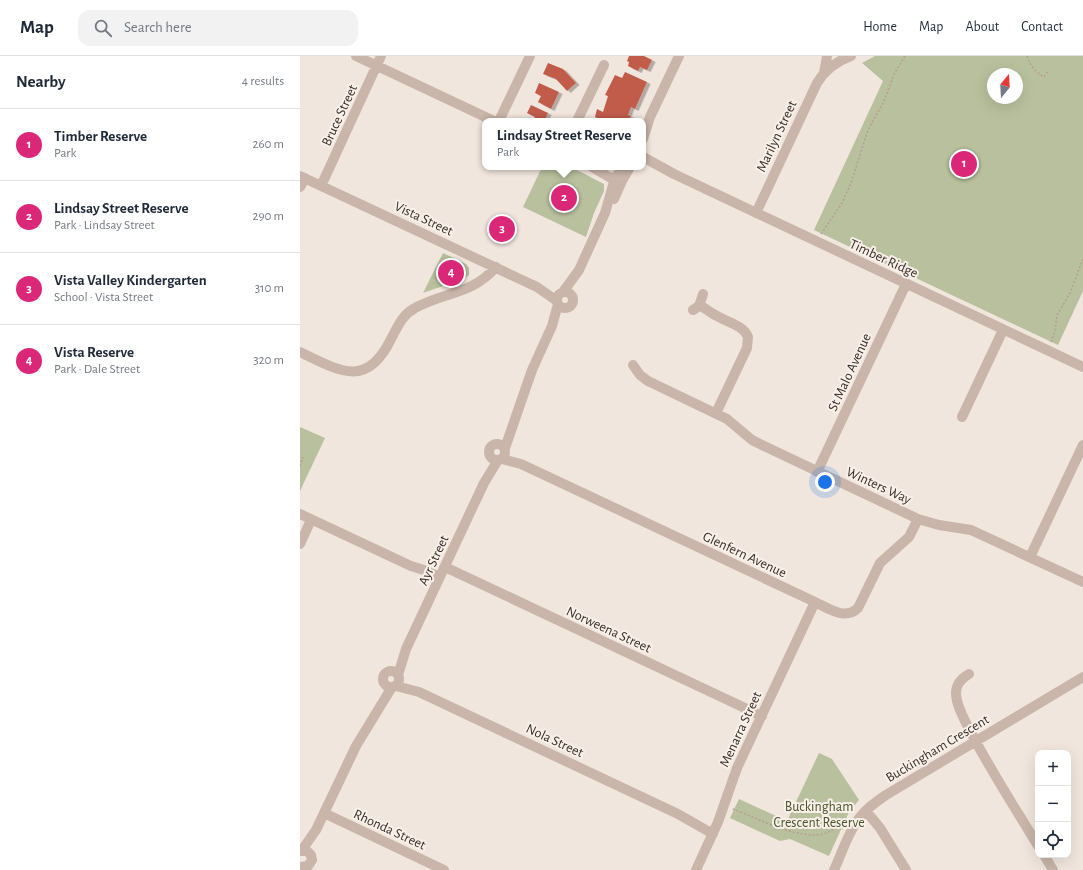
<!DOCTYPE html>
<html lang="en">
<head>
<meta charset="utf-8">
<style>
  :root { --surface:#fff; --page:#f2f2f3; --text:#1f2937; --muted:#747a83; --line:#e0e1e3; --accent:#db2777 }
  body { margin:0; font-family:"Alegreya Sans",sans-serif; background:var(--page); color:var(--text) }
  .controls { position:absolute; right:12px; bottom:12px; display:grid; overflow:hidden; border-radius:8px; box-shadow:0 4px 16px #0002 }
  .controls button { width:36px; height:36px; display:grid; place-items:center; padding:0; border:0; border-bottom:1px solid var(--line); background:var(--surface); color:var(--text); font:20px sans-serif }
  .compass { position:absolute; left:687px; top:12px; width:36px; height:36px; border-radius:50%; background:var(--surface); box-shadow:0 4px 16px #0002; rotate:18deg }
  .you { position:absolute; left:525px; top:426px; width:14px; height:14px; margin:-10px; border:3px solid #fff; border-radius:50%; background:#1a73e8; box-shadow:0 0 0 6px #1a73e833 }
  .badge { display:grid; place-items:center; width:26px; height:26px; border-radius:50%; background:var(--accent); color:#fff; font-size:13px; font-weight:700 }
  .pin { position:absolute; translate:-50% -50%; border:2px solid #fff; box-shadow:0 1px 4px #0006 }
  .popup { position:absolute; left:182px; top:62px; width:164px; height:52px; box-sizing:border-box; display:grid; place-content:center; border-radius:8px; background:var(--surface); filter:drop-shadow(0 1px 3px #0005); font-size:13px; white-space:nowrap; color:var(--muted) }
  .popup b { font-size:15px; color:var(--text) }
  .popup::after { content:''; position:absolute; left:50%; top:100%; margin-left:-8px; border:8px solid transparent; border-top-color:var(--surface) }
  .list { margin:0; padding:0; list-style:none }
  h2 { display:flex; justify-content:space-between; align-items:center; height:52px; margin:0; padding:0 16px; font-size:17px }
  h2 small { font-size:13px; font-weight:400; color:var(--muted) }
  .list li { display:grid; grid-template-columns:26px 1fr auto; gap:12px; align-items:center; box-sizing:border-box; height:72px; padding:0 16px; border-top:1px solid var(--line) }
  .list b { display:block; font-size:15px; white-space:nowrap }
  .list p { margin:0; font-size:13px; white-space:nowrap; color:var(--muted) }
  .list em { font-size:13px; font-style:normal; color:var(--muted) }
  .icon { flex:none; width:22px; height:22px; fill:none; stroke:currentColor; stroke-width:2; stroke-linecap:round; stroke-linejoin:round }
  .map { position:relative; flex:none; width:783px; height:814px; overflow:hidden }
  header { display:flex; align-items:center; gap:24px; box-sizing:border-box; height:56px; padding:0 20px; background:var(--surface); border-bottom:1px solid var(--line) }
  header strong { font-size:19px }
  nav { display:flex; gap:22px; margin-inline-start:auto; font-size:14px }
  .search { width:280px; height:36px; background:var(--page); display:flex; align-items:center; gap:10px; box-sizing:border-box; padding:0 14px; border-radius:12px; color:var(--muted); font-size:15px }
  main { display:flex }
  aside { flex:1; background:var(--surface) }
  .map>svg:first-child { display:block }
  .green { fill:#b8c09d; fill-rule:evenodd }
  .building { fill:#c15c4b; filter:url(#shadow) }
  .lines { fill:none; stroke-linecap:round; stroke-linejoin:round }
  .path { stroke:#b59f93; stroke-width:1.5; stroke-dasharray:2 2; stroke-linecap:butt }
  .minor { stroke:#c9b5a9; stroke-width:10 }
  .labels { text-anchor:middle; stroke-width:4; stroke-linejoin:round; paint-order:stroke }
  .street-label { font-size:14px; fill:#362c29; stroke:#f9f0e9 }
  .park-label { font-size:14px; fill:#49542d; stroke:#f9f0e9 }
</style>
</head>
<body>
<header>
<strong>Map</strong>
<div class="search"><svg class="icon" aria-label="search" viewBox="0 0 24 24"><circle cx="10" cy="10" r="6"/><path d="M15 15l6 6"/></svg>Search here</div>
<nav><a>Home</a><a>Map</a><a>About</a><a>Contact</a></nav>
</header>
<main>
<aside>
<h2>Nearby<small>4 results</small></h2>
<ul class="list">
<li><span class="badge">1</span><div><b>Timber Reserve</b><p>Park</p></div><em>260 m</em></li>
<li><span class="badge">2</span><div><b>Lindsay Street Reserve</b><p>Park · Lindsay Street</p></div><em>290 m</em></li>
<li><span class="badge">3</span><div><b>Vista Valley Kindergarten</b><p>School · Vista Street</p></div><em>310 m</em></li>
<li><span class="badge">4</span><div><b>Vista Reserve</b><p>Park · Dale Street</p></div><em>320 m</em></li>
</ul>
</aside>
<div class="map">
<svg width="783" height="814" viewBox="0 0 783 814">
  <defs>
    <filter id="shadow"><feDropShadow dx="3.5" dy="2" stdDeviation="0" flood-color="#0004"/></filter>
  </defs>
  <rect width="100%" height="100%" fill="#f1e6dd"/>
  <path class="green" d="M575 0H783V235L758 289 514 174 583 25 562 7ZM693 18H717V42H693Z
    M242 111H271L304 128V135L294 157 286 181 223 151Z
    M143 197 166 208 169 212V219L163 223 123 237Z
    M0 371 25 382 0 435Z
    M519 697 532 703 559 744 549 756 529 800 490 783 480 785 430 762 439 743 487 765Z"/>
  <path class="building" d="M329 0H344L352 4 347 14 340 11 338 15 328 10 329 6 327 5Z
    M248 7 263 13 276 27 267 35 256 23 243 18Z
    M325 16 347 26 335 53 331 51 328 59 331 60 328 65H300L301 64 295 61 297 53 303 56 308 40 305 39 315 19 322 22Z
    M239 27 259 36 251 53 238 46 241 40 235 37Z
    M231 49 248 57 244 65H233L235 61 227 57Z"/>
  <g class="lines">
    <path class="path" d="M727 0C730 10 735 15 744 21L748 15
      M521 178 542 147 551 127 568 74 585 43 594 18 605 0
      M751 286 755 275 757 259 770 237 783 203
      M0 410 3 401
      M433 753C456 762 499 784 523 778 529 777 532 773 537 771L543 773"/>
    <path class="minor" d="M56 0 194 65
      M524 17 527 0
      M199 65 230 0
      M277 65 304 9
      M343 83 350 61 379 0
      M343 101 374 118 783 311
      M292 111 309 121 320 125
      M0 120 237 231 257 245
      M21 130 81 0
      M0 131 5 122
      M314 143 322 125 330 111
      M456 157 517 27C525 14 537 5 551 0
      M257 244a8 8 0 1 1 16 0a8 8 0 1 1-16 0Z
      M263 236 279 214 305 157 315 122 323 111
      M400 249C406 253 412 258 419 261 429 267 443 269 448 281L447 292 416 357
      M393 254 399 250 403 238
      M0 296C39 315 67 333 91 283 98 270 102 259 115 252 143 236 172 239 196 211
      M333 309 340 319 348 325 427 363 452 384 464 390 618 463 639 469 671 474 783 526
      M662 361 703 274
      M189 396a8 8 0 1 1 16 0a8 8 0 1 1-16 0Z
      M205 392 232 314 252 270 258 248
      M202 403 221 408 515 546C528 552 545 565 558 552L580 507 609 481 618 463
      M517 416 606 228
      M0 458 111 510 124 514 140 521
      M0 488 11 464
      M730 501 783 389
      M145 511 462 660
      M83 623a8 8 0 1 1 16 0a8 8 0 1 1-16 0Z
      M669 618C662 622 656 628 656 637 656 648 663 661 668 671 689 712 714 750 738 790
      M98 619 106 593 184 427 198 404
      M96 630 119 636 378 758 413 778
      M566 755 580 772 606 814
      M24 757 144 814
      M2 794 16 774 56 690 92 631
      M0 795H7L11 799 12 804 8 810 0 811
      M744 799 753 814
      M396 814 418 766 437 712 515 546
      M534 814C542 797 548 776 560 761 567 752 577 745 586 739L783 621"/>
  </g>
  <g class="labels">
    <g class="street-label">
      <text transform="translate(39 59) rotate(-65)" y="5">Bruce Street</text>
      <text transform="translate(476 80) rotate(-65)" y="5">Marilyn Street</text>
      <text transform="translate(124 162) rotate(25)" y="5">Vista Street</text>
      <text transform="translate(584 202) rotate(25)" y="5">Timber Ridge</text>
      <text transform="translate(549 316) rotate(-65)" y="5">St Malo Avenue</text>
      <text transform="translate(579 429) rotate(25)" y="5">Winters Way</text>
      <text transform="translate(445 498) rotate(25)" y="5">Glenfern Avenue</text>
      <text transform="translate(133 504) rotate(-65)" y="5">Ayr Street</text>
      <text transform="translate(309 573) rotate(25)" y="5">Norweena Street</text>
      <text transform="translate(440 673) rotate(-65)" y="5">Menarra Street</text>
      <text transform="translate(255 684) rotate(25)" y="5">Nola Street</text>
      <text transform="translate(637 692) rotate(-31)" y="5">Buckingham Crescent</text>
      <text transform="translate(90 773) rotate(25)" y="5">Rhonda Street</text>
    </g>
    <g class="park-label">
      <text x="519" y="755">Buckingham<tspan x="519" dy="16">Crescent Reserve</tspan></text>
    </g>
  </g>
</svg>
<div class="controls">
<button>+</button>
<button>−</button>
<button><svg class="icon" aria-label="locate" viewBox="0 0 24 24"><circle cx="12" cy="12" r="6"/><path d="M12 2v4M12 18v4M2 12h4M18 12h4"/></svg></button>
</div>
<svg class="compass" viewBox="-18 -18 36 36"><path d="M0-13l5 13h-10z" fill="#e53935"/><path d="M0 13l5-13h-10z" fill="#747a83"/></svg>
<div class="you"></div>
<div class="pin badge" style="left:664px;top:108px">1</div>
<div class="pin badge" style="left:264px;top:142px">2</div>
<div class="popup"><b>Lindsay Street Reserve</b>Park</div>
<div class="pin badge" style="left:202px;top:173px">3</div>
<div class="pin badge" style="left:151px;top:217px">4</div>
</div>
</main>
</body>
</html>
